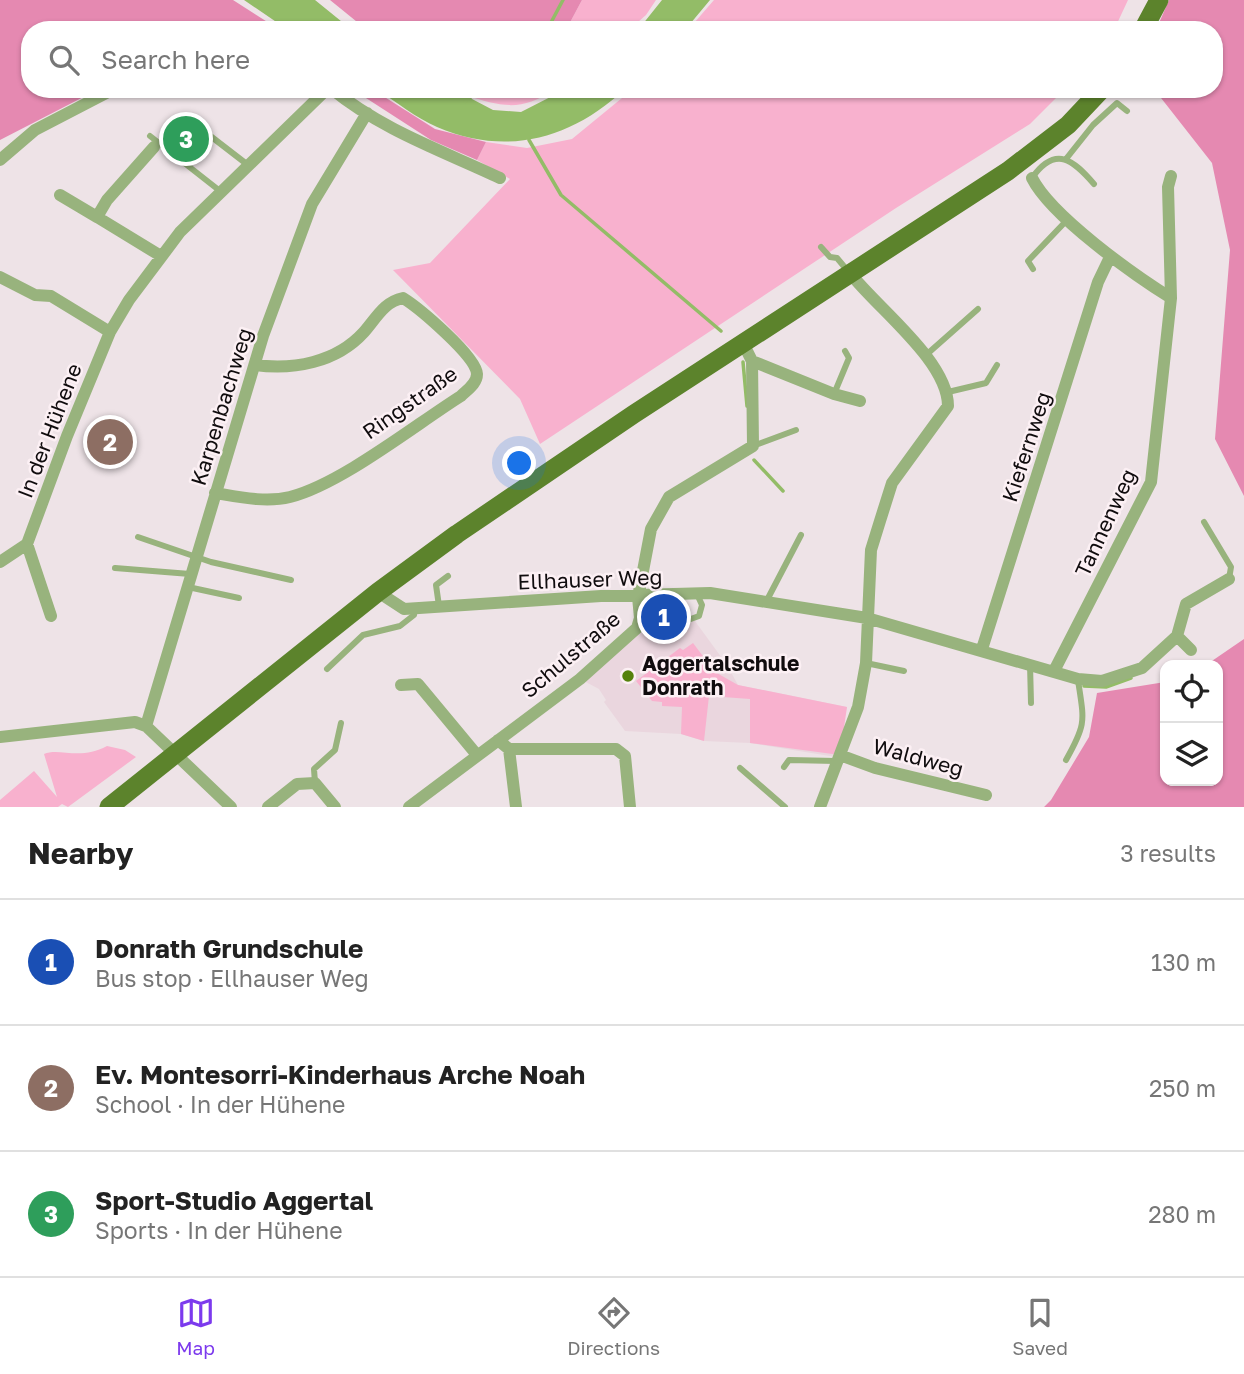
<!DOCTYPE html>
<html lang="en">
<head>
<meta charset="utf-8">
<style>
  :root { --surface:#fff; --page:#f6f6f6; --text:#222; --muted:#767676; --line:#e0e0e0; --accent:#7c3aed }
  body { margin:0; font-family:"Golos Text",sans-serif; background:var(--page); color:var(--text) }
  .controls { position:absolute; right:21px; bottom:21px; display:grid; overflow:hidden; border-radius:14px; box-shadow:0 2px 5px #0004 }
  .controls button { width:63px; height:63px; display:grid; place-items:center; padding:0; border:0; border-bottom:2px solid var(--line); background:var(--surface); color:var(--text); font:35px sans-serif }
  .you { position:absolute; left:520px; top:464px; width:24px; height:24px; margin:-18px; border:5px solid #fff; border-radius:50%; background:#1a73e8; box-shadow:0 0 0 10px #1a73e833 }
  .badge { display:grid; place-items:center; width:46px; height:46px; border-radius:50%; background:var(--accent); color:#fff; font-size:23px; font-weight:700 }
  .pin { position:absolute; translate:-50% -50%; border:4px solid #fff; box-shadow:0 2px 7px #0006 }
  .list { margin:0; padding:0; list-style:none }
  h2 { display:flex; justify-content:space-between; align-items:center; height:91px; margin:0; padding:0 28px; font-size:30px }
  h2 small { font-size:23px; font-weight:400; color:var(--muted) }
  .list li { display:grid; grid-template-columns:46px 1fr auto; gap:21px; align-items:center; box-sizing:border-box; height:126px; padding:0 28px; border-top:2px solid var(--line) }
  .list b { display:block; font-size:26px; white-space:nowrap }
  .list p { margin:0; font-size:23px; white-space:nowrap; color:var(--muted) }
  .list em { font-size:23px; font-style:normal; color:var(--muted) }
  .icon { flex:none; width:38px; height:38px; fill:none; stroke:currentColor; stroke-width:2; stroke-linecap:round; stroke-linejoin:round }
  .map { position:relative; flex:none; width:1244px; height:807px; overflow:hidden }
  .search { position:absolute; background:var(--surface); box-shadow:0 2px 5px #0004; left:21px; right:21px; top:21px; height:77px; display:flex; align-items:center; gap:18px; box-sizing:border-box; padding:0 24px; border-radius:28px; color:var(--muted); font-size:26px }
  .sheet { height:469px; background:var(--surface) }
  nav { display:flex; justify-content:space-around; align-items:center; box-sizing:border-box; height:98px; border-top:2px solid var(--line); background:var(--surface); font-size:19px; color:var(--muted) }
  nav a { display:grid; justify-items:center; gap:4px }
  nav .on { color:var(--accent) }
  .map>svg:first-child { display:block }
  .built { fill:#ead6de }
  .green { fill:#f8b1ce }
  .forest { fill:#e589b1 }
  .water { fill:#93bc67 }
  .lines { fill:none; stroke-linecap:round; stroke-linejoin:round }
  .stream { stroke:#93bc67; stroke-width:3.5 }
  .service { stroke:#98b37d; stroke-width:6 }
  .minor { stroke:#98b37d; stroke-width:12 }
  .primary { stroke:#5c832c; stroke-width:19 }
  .poi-dot { fill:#55820c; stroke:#fcf0f4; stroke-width:2.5 }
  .labels { text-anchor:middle; stroke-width:5; stroke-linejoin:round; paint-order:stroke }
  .street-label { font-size:21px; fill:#100c0e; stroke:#fcf0f4 }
  .poi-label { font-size:21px; font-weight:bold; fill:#100c0e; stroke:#fcf0f4; text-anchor:start }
</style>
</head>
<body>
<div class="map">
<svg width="1244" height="807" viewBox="0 0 1244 807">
  <rect width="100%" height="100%" fill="#eee3e7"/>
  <path class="built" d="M676 595 727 665 738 685 847 707 836 757 750 743 704 741 681 734 625 731 604 702 606 700 599 689 580 679 637 628 638 597Z"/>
  <path class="green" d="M582 0H656L646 15 629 30H566Z
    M714 0H1128L1114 30H688Z
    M482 89H555C521 112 503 107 465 95Z
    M633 89H1065L1030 124 896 208 540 444 520 399 393 270 430 263 510 179 477 160 486 142 527 148 572 139Z
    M693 643 715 672 738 685 847 707 840 755 750 743V699L709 696 704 741 681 734 682 707 662 706V702L652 701 636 681 680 648 683 650Z
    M107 746 125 750 136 757 68 807 62 804 58 807H0V800L34 771 57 797 44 754C59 747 80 761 107 746Z"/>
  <path class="forest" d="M0 0H233L280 30C256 30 227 12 204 30H30V89H99L0 140Z
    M330 0H582L566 30H367Z
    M1169 0H1244V496L1215 439 1230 250 1212 163 1154 89H1214V30H1156Z
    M352 89H372L435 129 486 142 477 160 431 140Z
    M1244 639V807H1044L1051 800 1089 737 1097 693 1165 682V781H1218V665H1206Z"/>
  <path class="water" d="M244 0H315L352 30H288Z
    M662 0H710L685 30H638Z
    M377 89H453L493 110 521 112 566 89H625C571 139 507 157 437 127 416 118 396 102 377 89Z"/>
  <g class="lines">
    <path class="stream" d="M547 30 563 0
      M465 102 480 89
      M529 140 561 195 721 331
      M743 362 747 406
      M754 460 783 491
      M1084 686 1106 687 1131 678"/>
    <path class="service" d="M187 118 248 165
      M150 136 220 191
      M1066 159 1093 125 1117 103 1127 111
      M1032 178C1056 144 1074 161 1094 184
      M821 247 830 257 837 258 847 270
      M1033 269 1028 261 1068 219
      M926 355 978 309
      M948 392 986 383 997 365
      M834 394 849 358 845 351
      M753 446 796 430
      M1204 522 1231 567 1229 579
      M138 537 211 562 291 580
      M115 568 190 574
      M188 587 239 598
      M639 597 688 620 699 616 702 605 697 594
      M766 602 801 535
      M439 606 436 585 448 576
      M866 663 904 671
      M1030 664 1031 703
      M327 669 363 635 400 626 414 615 415 609
      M1066 760C1087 723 1084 721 1078 680
      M784 767 789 760 836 761
      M740 768 785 807
      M315 783 314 769 335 750 341 723"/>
    <path class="minor" d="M332 89C382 130 443 151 500 178
      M154 147 107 200 97 217 161 256
      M0 160 35 130 114 89
      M1032 178C1051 216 1134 275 1171 298L1151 482 1054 671
      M60 195 97 217
      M0 277 35 295 51 296 110 332
      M1171 298 1168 187 1171 176
      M752 361 834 394 860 401
      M215 493C239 497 266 503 290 497 341 484 415 425 461 396 467 390 477 384 477 374 476 356 419 308 403 298 384 302 377 317 364 332 336 363 293 370 255 365
      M27 544 51 616
      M0 562 27 544 67 436 110 332 129 300 180 232 327 89
      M378 592 404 609 601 596 710 593 867 618 1078 679 1102 681 1142 668 1177 636 1186 604 1229 579
      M1177 636 1191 650
      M982 649 1098 282 1110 257
      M401 685 418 684 477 755
      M146 726 263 336 312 204 367 113
      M0 737 135 722 146 726 231 807
      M498 740 509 749H616L625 756 630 807
      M509 749 516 807
      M840 755 875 768 986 795
      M268 807 297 784 315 783 335 807
      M409 807 580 679 637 628 640 618 638 597 651 529 669 497 753 446 752 361 743 343
      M820 807 858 707 866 663 871 550 880 521 892 483 948 406C948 361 877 308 850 273"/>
    <path class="primary" d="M1143 30 1159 0
      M109 807 378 592 457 534 634 414 1008 171 1068 125 1102 89"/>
  </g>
  <circle class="poi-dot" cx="628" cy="676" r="7"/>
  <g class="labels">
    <g class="street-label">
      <text transform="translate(410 403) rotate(-35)" y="7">Ringstraße</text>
      <text transform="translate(222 407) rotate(-73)" y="7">Karpenbachweg</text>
      <text transform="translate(50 431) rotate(-69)" y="7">In der Hühene</text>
      <text transform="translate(1027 447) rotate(-72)" y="7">Kiefernweg</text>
      <text transform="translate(1106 523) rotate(-65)" y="7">Tannenweg</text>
      <text transform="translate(590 580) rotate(-2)" y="7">Ellhauser Weg</text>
      <text transform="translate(571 655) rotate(-40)" y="7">Schulstraße</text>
      <text transform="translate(918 758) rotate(15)" y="7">Waldweg</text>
    </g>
    <g class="poi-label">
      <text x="642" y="671">Aggertalschule<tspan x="642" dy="24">Donrath</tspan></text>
    </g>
  </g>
</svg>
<div class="controls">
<button><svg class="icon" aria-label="locate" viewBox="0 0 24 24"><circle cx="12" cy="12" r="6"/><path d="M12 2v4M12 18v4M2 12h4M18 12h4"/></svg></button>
<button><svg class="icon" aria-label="layers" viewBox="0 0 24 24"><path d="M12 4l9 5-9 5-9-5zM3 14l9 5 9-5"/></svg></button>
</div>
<div class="you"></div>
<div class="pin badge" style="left:664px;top:617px;background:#1a4fb4">1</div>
<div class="pin badge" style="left:110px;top:442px;background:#8d6e63">2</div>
<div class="pin badge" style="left:186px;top:139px;background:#2e9e5b">3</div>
<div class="search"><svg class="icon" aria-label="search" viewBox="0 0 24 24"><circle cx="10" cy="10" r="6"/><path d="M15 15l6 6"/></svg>Search here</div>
</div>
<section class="sheet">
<h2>Nearby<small>3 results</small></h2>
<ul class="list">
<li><span class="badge" style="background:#1a4fb4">1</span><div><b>Donrath Grundschule</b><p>Bus stop · Ellhauser Weg</p></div><em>130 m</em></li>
<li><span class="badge" style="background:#8d6e63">2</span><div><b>Ev. Montesorri-Kinderhaus Arche Noah</b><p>School · In der Hühene</p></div><em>250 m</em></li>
<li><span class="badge" style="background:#2e9e5b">3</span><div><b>Sport-Studio Aggertal</b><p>Sports · In der Hühene</p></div><em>280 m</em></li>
</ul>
</section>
<nav>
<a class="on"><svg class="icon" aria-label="map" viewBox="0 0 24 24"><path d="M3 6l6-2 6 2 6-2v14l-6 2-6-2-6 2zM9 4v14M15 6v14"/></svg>Map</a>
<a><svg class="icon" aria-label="directions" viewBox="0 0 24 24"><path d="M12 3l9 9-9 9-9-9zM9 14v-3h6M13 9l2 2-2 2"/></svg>Directions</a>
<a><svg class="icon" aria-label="saved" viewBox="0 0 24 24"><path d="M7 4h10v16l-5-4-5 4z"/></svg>Saved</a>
</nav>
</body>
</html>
